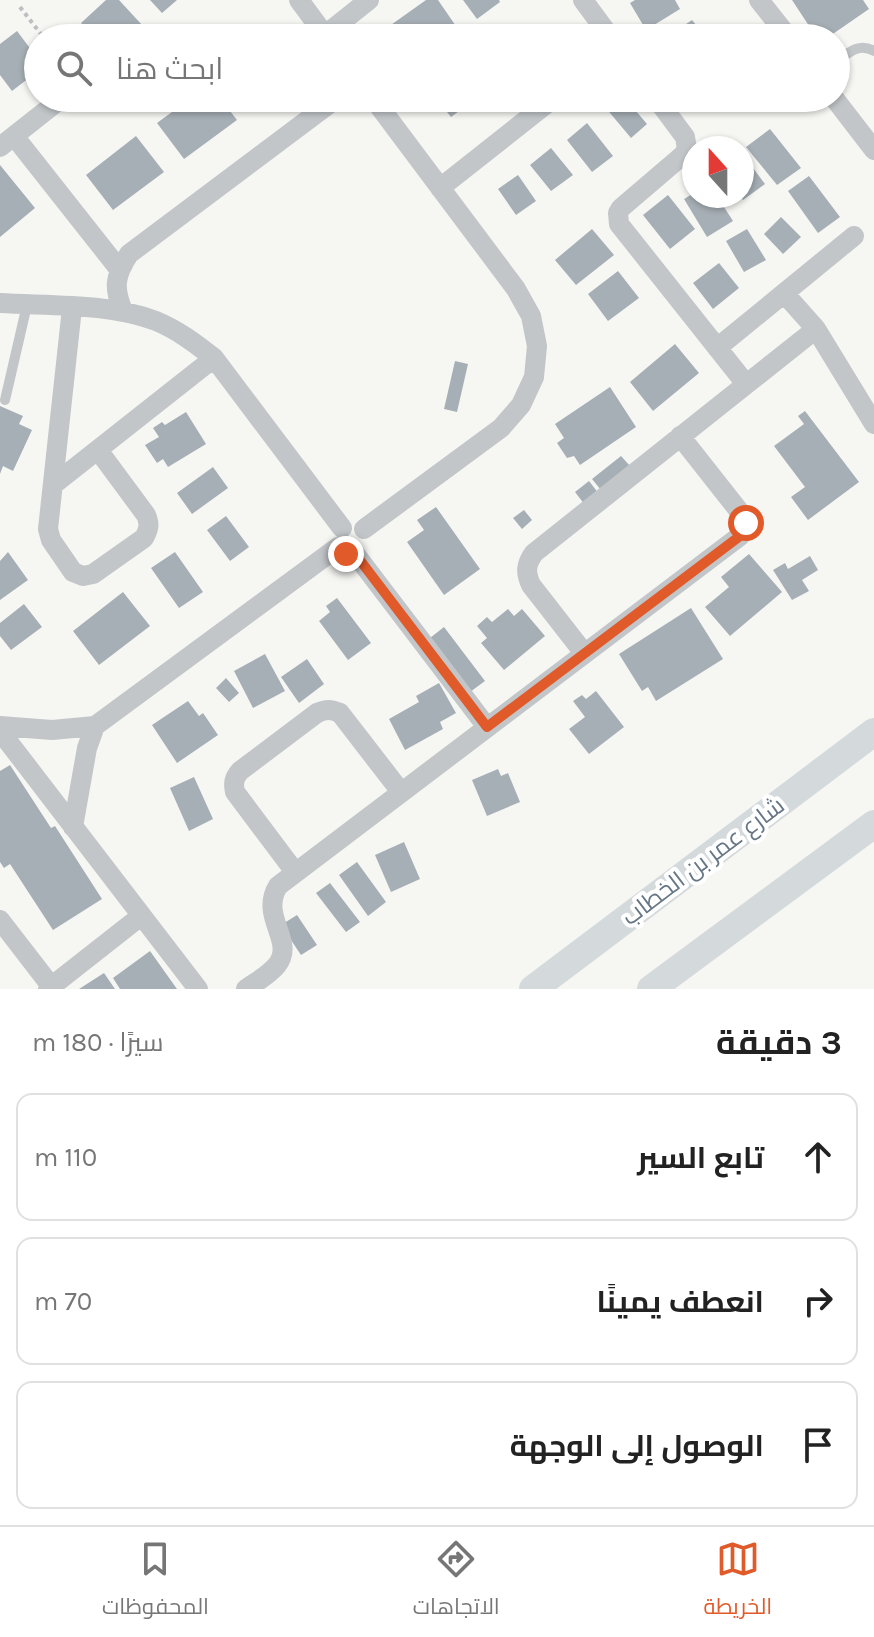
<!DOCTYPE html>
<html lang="ar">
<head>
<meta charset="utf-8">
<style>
  :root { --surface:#fff; --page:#f6f6f6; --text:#222; --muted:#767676; --line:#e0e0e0; --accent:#e05a2a }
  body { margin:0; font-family:Karla,Cairo,sans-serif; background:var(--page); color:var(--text); direction:rtl }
  .compass { position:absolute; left:682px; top:136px; width:72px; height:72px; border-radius:50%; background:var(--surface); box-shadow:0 2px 6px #0004; rotate:339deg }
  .stop { position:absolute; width:24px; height:24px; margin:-18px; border:6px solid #e05a2a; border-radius:50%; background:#fff }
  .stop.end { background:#e05a2a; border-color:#fff; box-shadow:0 2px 8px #0008 }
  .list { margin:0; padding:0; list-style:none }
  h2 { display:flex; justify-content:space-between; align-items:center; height:104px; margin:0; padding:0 32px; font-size:34px }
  h2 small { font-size:26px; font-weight:400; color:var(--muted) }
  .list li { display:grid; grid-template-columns:52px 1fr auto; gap:24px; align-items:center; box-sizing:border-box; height:128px; margin:0 16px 16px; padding:0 16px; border:2px solid var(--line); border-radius:16px }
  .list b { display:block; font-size:30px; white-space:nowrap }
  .list em { font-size:26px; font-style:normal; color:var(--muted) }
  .icon { flex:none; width:44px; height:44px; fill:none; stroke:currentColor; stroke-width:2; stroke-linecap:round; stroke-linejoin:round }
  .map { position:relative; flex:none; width:874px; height:989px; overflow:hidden; direction:ltr }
  .search { position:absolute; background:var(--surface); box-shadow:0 2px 6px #0004; left:24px; right:24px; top:24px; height:88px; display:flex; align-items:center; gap:20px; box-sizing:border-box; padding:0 28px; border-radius:44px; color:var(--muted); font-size:30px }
  .sheet { height:536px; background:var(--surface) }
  nav { display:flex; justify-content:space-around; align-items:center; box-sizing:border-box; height:112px; border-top:2px solid var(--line); background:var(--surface); font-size:22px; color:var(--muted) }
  nav a { display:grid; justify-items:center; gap:4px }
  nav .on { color:var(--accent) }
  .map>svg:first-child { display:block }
  .building { fill:#a6afb5 }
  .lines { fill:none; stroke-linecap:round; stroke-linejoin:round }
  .path { stroke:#bcbec0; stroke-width:4; stroke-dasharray:4 4; stroke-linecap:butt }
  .lane { stroke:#c2c6c9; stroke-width:10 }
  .street { stroke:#c2c6c9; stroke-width:20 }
  .secondary { stroke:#d4d9dc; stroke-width:28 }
  .route { stroke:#e05a2a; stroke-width:10 }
  .labels { text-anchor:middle; stroke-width:8; stroke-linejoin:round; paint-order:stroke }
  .street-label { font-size:24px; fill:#667684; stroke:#fff }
</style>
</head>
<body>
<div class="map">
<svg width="874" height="989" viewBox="0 0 874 989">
  <rect width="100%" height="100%" fill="#f6f7f3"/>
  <path class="building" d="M106 0H119L143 26 129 38H95L81 23Z
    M150 0H177L162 13Z
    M426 0H438L460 32 451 38H385L381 32Z
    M463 0H499L500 2 477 19Z
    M635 0H675L680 9 646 30 630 3Z
    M792 0H863L869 9 827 38H817Z
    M692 20 707 38H665Z
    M17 31 38 59V71L12 91 0 75V44Z
    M191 98H220L237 120 184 159 157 123Z
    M436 98H472L474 100 451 117Z
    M616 98H625L647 124 631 138 605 107Z
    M587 123 613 156 592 172 567 140Z
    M770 129 801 168 777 185 746 147Z
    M136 136 164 172 113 210 86 175Z
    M551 148 573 175 551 191 530 165Z
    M742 153 765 184 743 200 740 196H742Z
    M0 165 35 208 0 237Z
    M518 175 536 201 516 215 498 189Z
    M809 176 840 217 818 233 788 191Z
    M694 193V196H717L733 221 707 237 684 199Z
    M668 195 695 229 670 249 643 215Z
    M781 217 801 237 783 254 764 234Z
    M592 229 614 255 576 285 555 260Z
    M747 229 766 260 744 272 726 241Z
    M719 263 739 288 713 309 693 283Z
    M618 271 639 298 608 321 588 294Z
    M675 344 699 373 653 411 630 382Z
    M455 361 468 364 457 412 444 409Z
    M610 387 636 427 580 465 574 456 567 458 557 443 564 438 555 424Z
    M0 406 23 416 19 424 32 430 13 471 3 466 0 474Z
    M805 411 859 482 808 520 791 497 805 487 774 446 804 424 798 416Z
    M186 412 206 444 168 467 163 459 157 463 145 445 159 437 153 428 162 422 165 425Z
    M621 456 630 466 601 490 592 479Z
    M213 467 228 488 192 514 177 493Z
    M589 481 599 494 585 505 575 492Z
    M436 507 480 569 444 595 407 542 424 530 417 520Z
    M524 510 532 520 522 529 513 518Z
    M226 516 249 547 230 561 207 530Z
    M8 552 28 580 0 600V561Z
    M175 552 203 592 179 608 151 568Z
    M749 554 782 592 730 636 705 607 729 587 721 577Z
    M810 556 818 570 802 580 809 591 792 600 773 570 785 563 788 569Z
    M123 592 150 626 99 665 73 631Z
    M337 598 371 643 348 660 319 621 330 612 326 606Z
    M24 604 42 627 11 650 0 636V623Z
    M691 608 723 659 656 701 648 687 642 691 619 654Z
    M508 609 514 616 522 609 545 636 504 670 481 643 487 638 477 626 487 617 492 622Z
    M444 627 485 681 470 692 430 638Z
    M265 654 285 691 253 708 234 671Z
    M307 659 324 684 299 703 281 677Z
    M226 678 239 693 229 702 216 688Z
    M439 683 456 713 440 722 443 729 405 750 389 719 419 702 416 696Z
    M596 691 624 727 589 754 569 729 585 717 573 701 582 695 586 699Z
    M188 701 199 716 203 713 218 735 177 763 152 725Z
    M10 765 51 828 55 826 102 899 53 930 10 864 4 868 0 862V771Z
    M498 769 501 776 508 773 520 802 487 816 472 780Z
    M194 777 213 819 189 831 170 788Z
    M404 842 420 879 391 892 375 855Z
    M357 862 386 902 368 916 339 875Z
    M330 883 360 922 346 932 316 893Z
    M297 915 317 945 301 955 281 925Z
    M150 951 177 989H120L113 978Z
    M104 973 115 989H79Z"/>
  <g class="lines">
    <path class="path" d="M20 7 44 38"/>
    <path class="lane" d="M836 62C848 53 859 42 874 51
      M5 400 27 305"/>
    <path class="street" d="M299 0 327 38
      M583 0 611 38
      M759 0 789 38
      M325 35 369 0
      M656 98 685 137 687 149 683 155 621 208 618 213 619 224 746 384
      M834 98 874 150
      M14 136 119 269
      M0 147 62 98
      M440 188 554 98
      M784 293 816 329 874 424
      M0 303C49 306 110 303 156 321 178 330 196 344 214 358L342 528
      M72 308 48 529 51 540 73 572 83 576 93 574 144 538C149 529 150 524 146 515L98 450
      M123 311C113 287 115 276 129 254L337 98
      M717 348 854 236
      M53 485 214 358
      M364 529 501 428 521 405 534 377 537 346 531 316 516 289 373 98
      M356 555 487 727
      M584 653 531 585C525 572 526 564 534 553L816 329
      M0 726 52 730 95 726 338 547
      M0 731 198 989
      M73 827 87 748 95 726
      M295 872 235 792C233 783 234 778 240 771L317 713C326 709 331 709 340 713L401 792
      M0 920 51 986
      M48 989 141 916
      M246 989C256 982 269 975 277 965 296 941 259 917 278 886L740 536C746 529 747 525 743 516L680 436"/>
    <path class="secondary" d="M533 989 874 732
      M651 989 874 824"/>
  </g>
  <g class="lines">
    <path class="route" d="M346 554 356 555 487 727 740 536 745 530 746 523"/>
  </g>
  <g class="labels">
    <g class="street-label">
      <text transform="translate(703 861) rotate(-37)" y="8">شارع عمر بن الخطاب</text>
    </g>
  </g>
</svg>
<svg class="compass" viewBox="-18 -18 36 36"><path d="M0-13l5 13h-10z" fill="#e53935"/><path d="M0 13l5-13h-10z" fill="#767676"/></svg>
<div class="stop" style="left:746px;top:523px"></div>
<div class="stop end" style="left:346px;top:554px"></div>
<div class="search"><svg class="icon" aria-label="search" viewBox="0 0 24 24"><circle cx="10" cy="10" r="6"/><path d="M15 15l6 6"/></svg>ابحث هنا</div>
</div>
<section class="sheet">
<h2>3 دقيقة<small>سيرًا · 180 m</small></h2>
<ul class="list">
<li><svg class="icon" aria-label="ahead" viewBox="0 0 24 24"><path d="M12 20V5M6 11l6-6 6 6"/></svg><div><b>تابع السير</b></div><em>110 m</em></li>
<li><svg class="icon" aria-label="right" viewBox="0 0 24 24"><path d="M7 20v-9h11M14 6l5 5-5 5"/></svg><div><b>انعطف يمينًا</b></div><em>70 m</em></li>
<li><svg class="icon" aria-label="arrive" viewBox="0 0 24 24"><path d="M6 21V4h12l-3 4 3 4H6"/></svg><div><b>الوصول إلى الوجهة</b></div></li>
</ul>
</section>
<nav>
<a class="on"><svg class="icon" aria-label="map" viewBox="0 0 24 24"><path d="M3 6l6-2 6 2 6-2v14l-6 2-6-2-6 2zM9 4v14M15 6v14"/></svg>الخريطة</a>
<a><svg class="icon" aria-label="directions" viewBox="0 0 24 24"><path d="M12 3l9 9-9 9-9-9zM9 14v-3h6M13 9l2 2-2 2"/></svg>الاتجاهات</a>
<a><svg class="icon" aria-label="saved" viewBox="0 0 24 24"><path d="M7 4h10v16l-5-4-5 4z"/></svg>المحفوظات</a>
</nav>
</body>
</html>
